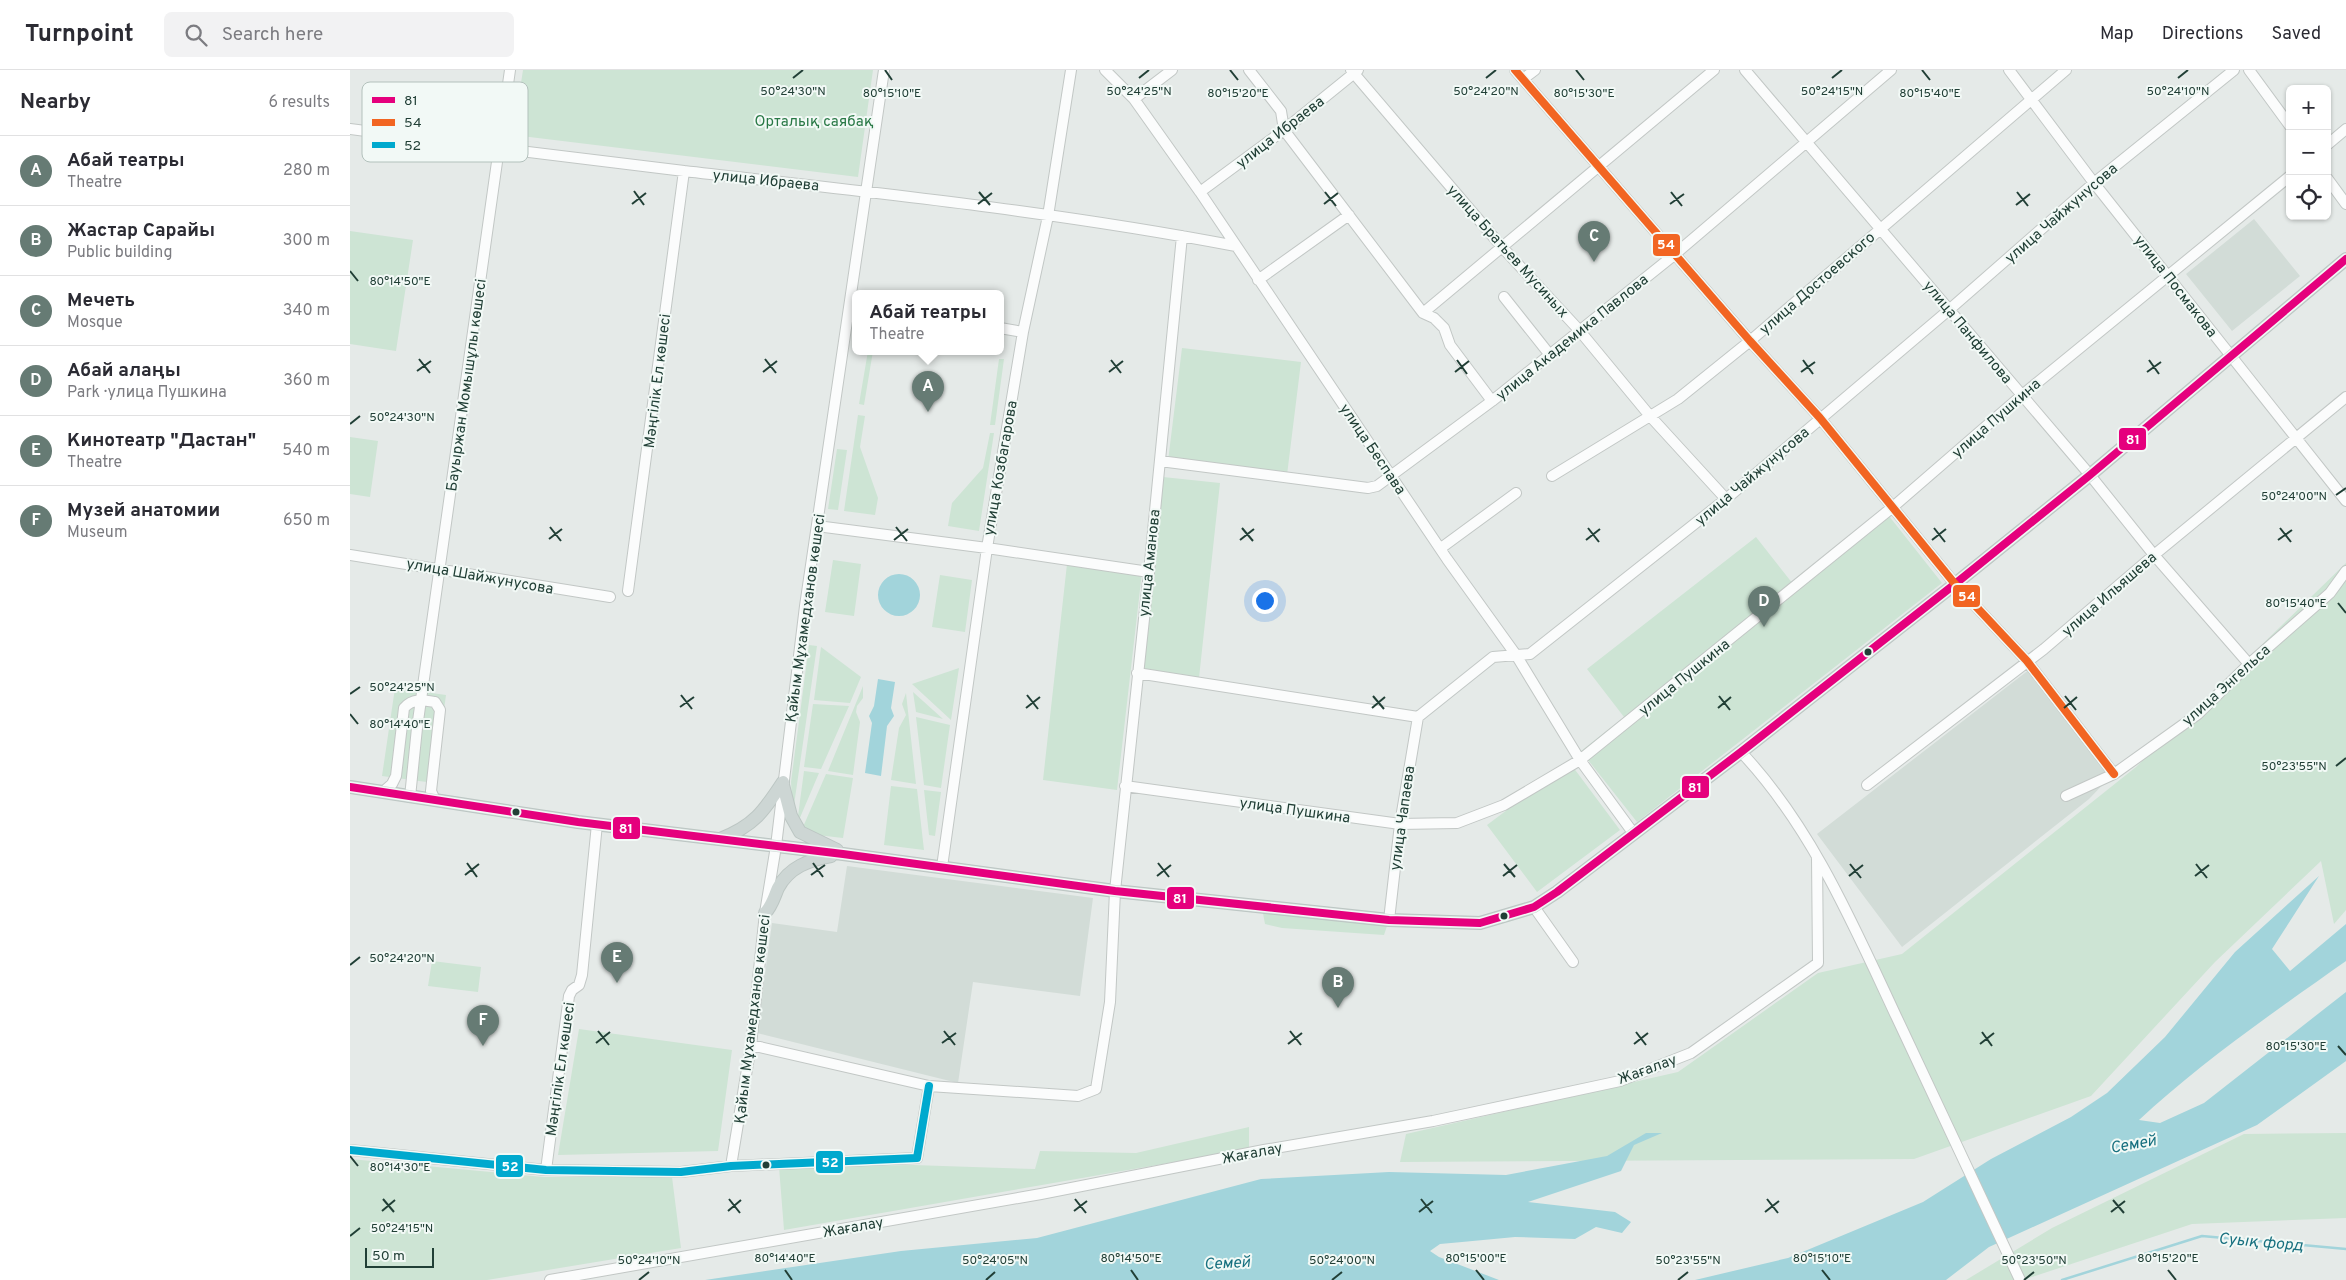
<!DOCTYPE html>
<html lang="en">
<head>
<meta charset="utf-8">
<style>
  :root { --surface:#fff; --page:#f2f2f3; --text:#2b2b33; --muted:#7c7c81; --line:#e1e1e2; --accent:#667b74 }
  body { margin:0; font-family:Overpass,sans-serif; background:var(--page); color:var(--text) }
  .controls { position:absolute; right:15px; top:15px; display:grid; overflow:hidden; border-radius:8px; box-shadow:0 1px 4px #0004 }
  .controls button { width:45px; height:45px; display:grid; place-items:center; padding:0; border:0; border-bottom:1px solid var(--line); background:var(--surface); color:var(--text); font:25px sans-serif }
  .scale { position:absolute; left:15px; bottom:12px; width:69px; box-sizing:border-box; padding-left:5px; border:2px solid #213f36; border-top:0; font-size:14px; line-height:18px; white-space:nowrap; color:#213f36; -webkit-text-stroke:4px #f2f9f6; paint-order:stroke }
  .you { position:absolute; left:914px; top:530px; width:18px; height:18px; margin:-12px; border:4px solid #fff; border-radius:50%; background:#1a73e8; box-shadow:0 0 0 8px #1a73e833 }
  .badge { display:grid; place-items:center; width:32px; height:32px; border-radius:50%; background:var(--accent); color:#fff; font-size:16px; font-weight:700 }
  .pin { position:absolute; translate:-50% -41px; filter:drop-shadow(0 1px 2px #0008) }
  .pin::after { content:''; position:absolute; top:26px; width:18px; height:15px; background:inherit; clip-path:polygon(0 0,100% 0,50% 100%) }
  .popup { position:absolute; left:502px; top:220px; width:152px; height:65px; box-sizing:border-box; display:grid; place-content:center; border-radius:8px; background:var(--surface); filter:drop-shadow(0 1px 4px #0005); font-size:16px; white-space:nowrap; color:var(--muted) }
  .popup b { font-size:19px; color:var(--text) }
  .popup::after { content:''; position:absolute; left:50%; top:100%; margin-left:-10px; border:10px solid transparent; border-top-color:var(--surface) }
  .list { margin:0; padding:0; list-style:none }
  h2 { display:flex; justify-content:space-between; align-items:center; height:65px; margin:0; padding:0 20px; font-size:21px }
  h2 small { font-size:16px; font-weight:400; color:var(--muted) }
  .list li { display:grid; grid-template-columns:32px 1fr auto; gap:15px; align-items:center; box-sizing:border-box; height:70px; padding:0 20px; border-top:1px solid var(--line) }
  .list b { display:block; font-size:19px; white-space:nowrap }
  .list p { margin:0; font-size:16px; white-space:nowrap; color:var(--muted) }
  .list em { font-size:16px; font-style:normal; color:var(--muted) }
  .icon { flex:none; width:28px; height:28px; fill:none; stroke:currentColor; stroke-width:2; stroke-linecap:round; stroke-linejoin:round }
  .map { position:relative; flex:none; width:1996px; height:1210px; overflow:hidden }
  header { display:flex; align-items:center; gap:30px; box-sizing:border-box; height:70px; padding:0 25px; background:var(--surface); border-bottom:1px solid var(--line) }
  header strong { font-size:24px }
  nav { display:flex; gap:28px; margin-inline-start:auto; font-size:18px }
  .search { width:350px; height:45px; background:var(--page); display:flex; align-items:center; gap:12px; box-sizing:border-box; padding:0 18px; border-radius:8px; color:var(--muted); font-size:19px }
  main { display:flex }
  aside { flex:1; background:var(--surface) }
  .map>svg:first-child { display:block }
  .built { fill:#d2dcd7 }
  .green { fill:#cde4d4 }
  .water { fill:#a2d4db }
  .lines { fill:none; stroke-linecap:round; stroke-linejoin:round }
  .stream { stroke:#a2d4db; stroke-width:2.5 }
  .minor-casing { stroke:#c2c7c5; stroke-width:12 }
  .major-casing { stroke:#bcc6c3; stroke-width:14 }
  .minor { stroke:#fbfcfc; stroke-width:10 }
  .major { stroke:#cdd6d4; stroke-width:12 }
  .bus-1-casing { stroke:#f2f9f6; stroke-width:11 }
  .bus-2-casing { stroke:#f2f9f6; stroke-width:11 }
  .bus-3-casing { stroke:#f2f9f6; stroke-width:11 }
  .bus-1 { stroke:#e5007d; stroke-width:8 }
  .bus-2 { stroke:#f26522; stroke-width:8 }
  .bus-3 { stroke:#00a9ce; stroke-width:8 }
  .ticks { fill:none; stroke:#213f36; stroke-width:2 }
  .bus-dot { fill:#213f36; stroke:#f2f9f6; stroke-width:2 }
  .labels { text-anchor:middle; stroke-width:4; stroke-linejoin:round; paint-order:stroke }
  .park-label { font-size:15px; fill:#287845; stroke:#f2f9f6 }
  .street-label { font-size:15px; fill:#213f36; stroke:#f2f9f6 }
  .water-label { font-size:16px; font-style:italic; fill:#17707f; stroke:#f2f9f6 }
  .key { fill:#f2f9f6; stroke:#b3c1bc; stroke-width:1 }
  .key-label { font-size:14px; fill:#213f36 }
  .ticks-label { font-size:12px; text-anchor:middle; fill:#213f36; stroke:#f2f9f6; stroke-width:4; stroke-linejoin:round; paint-order:stroke }
  .line-badge { stroke:#f2f9f6; stroke-width:2 }
  .badge-label { font-size:14px; text-anchor:middle; font-weight:bold; fill:#fff }
</style>
</head>
<body>
<header>
<strong>Turnpoint</strong>
<div class="search"><svg class="icon" aria-label="search" viewBox="0 0 24 24"><circle cx="10" cy="10" r="6"/><path d="M15 15l6 6"/></svg>Search here</div>
<nav><a>Map</a><a>Directions</a><a>Saved</a></nav>
</header>
<main>
<aside>
<h2>Nearby<small>6 results</small></h2>
<ul class="list">
<li><span class="badge">A</span><div><b>Абай театры</b><p>Theatre</p></div><em>280 m</em></li>
<li><span class="badge">B</span><div><b>Жастар Сарайы</b><p>Public building</p></div><em>300 m</em></li>
<li><span class="badge">C</span><div><b>Мечеть</b><p>Mosque</p></div><em>340 m</em></li>
<li><span class="badge">D</span><div><b>Абай алаңы</b><p>Park · улица Пушкина</p></div><em>360 m</em></li>
<li><span class="badge">E</span><div><b>Кинотеатр &quot;Дастан&quot;</b><p>Theatre</p></div><em>540 m</em></li>
<li><span class="badge">F</span><div><b>Музей анатомии</b><p>Museum</p></div><em>650 m</em></li>
</ul>
</aside>
<div class="map">
<svg width="1996" height="1210" viewBox="0 0 1996 1210">
  <rect width="100%" height="100%" fill="#e5eae8"/>
  <path class="built" d="M1904 149 1950 206 1882 261 1836 204Z
    M1680 599 1762 705 1739 729 1552 877 1467 764Z
    M497 796 743 828 730 926 623 912 608 1013 407 963 422 853 487 862Z"/>
  <path class="green" d="M173 0H523L508 107 163 65Z
    M0 161 63 170 46 281 0 274Z
    M832 278 951 292 937 405 818 391Z
    M518 281H523L514 335 509 334Z
    M649 289H654L645 355H640Z
    M508 345 515 346 510 377 528 428 525 445 494 441Z
    M640 363H644L629 461 598 456 602 433 633 398Z
    M0 367 28 371 20 427 0 424Z
    M487 379 497 380 488 440 478 439Z
    M813 407 870 413 849 608 792 602Z
    M1535 441 1592 513 1287 752 1231 681 1274 647 1237 599 1406 467 1443 514Z
    M483 490 511 494 504 546 475 542Z
    M1996 493V840L1984 854 1971 791 1865 892 1741 1026 1564 1089 1050 1092 1056 1064 1328 1002 1468 903 1552 884 1786 697Z
    M717 494 792 502 767 720 693 710Z
    M590 505 622 510 615 562 582 557Z
    M459 575 467 576 443 742 441 712Z
    M471 577 511 607 500 633 464 630Z
    M609 598 601 650 562 614Z
    M513 616V628L507 636 506 642 510 652 503 705 478 701Z
    M45 618 96 625 84 713 32 706Z
    M563 622 593 649 566 642Z
    M556 623 566 714 541 710 549 658 556 645 552 634Z
    M463 634 499 636 471 699 454 697Z
    M566 647 600 655 591 718 574 715Z
    M1220 693 1270 760 1187 822 1137 755Z
    M454 701 469 703 449 750 448 746Z
    M476 704 503 708 493 768 467 765 453 757Z
    M541 716 567 719 574 780 534 775Z
    M574 720 591 722 585 766 579 765Z
    M912 838 1039 850 1034 865 932 858 915 854Z
    M82 891 131 897 128 922 78 916Z
    M229 959 382 980 368 1081 208 1085Z
    M899 1057V1079L434 1160 429 1097 563 1095 685 1099 690 1081 786 1083Z
    M1996 1063V1148L1842 1154 1673 1210H1616L1702 1158 1894 1064Z
    M0 1089 194 1107H322L331 1178 137 1210H0Z"/>
  <path class="water" d="M528 525a21 21 0 1 1 42 0a21 21 0 1 1-42 0Z
    M528 609 545 612 541 638 544 646 537 656 531 706 515 703 522 653 519 646 524 636Z
    M1969 806 1922 879 1940 901 1996 854V891C1928 939 1850 993 1789 1050L1810 1053 1854 1033 1996 922V991L1907 1055 1639 1177 1596 1210H1345L1438 1188 1573 1132 1641 1089 1721 1047 1757 1023 1815 967 1885 882Z
    M1296 1063H1312L1284 1075 1271 1101 1178 1132 1265 1142 1281 1152 1272 1163 1246 1157 1225 1169 1165 1167 1112 1172 1090 1174 1080 1181 1089 1187 1149 1210H355L551 1181 687 1168 911 1109 1039 1102 1156 1105 1257 1086Z"/>
  <g class="lines">
    <path class="stream" d="M1712 1210 1852 1166 1996 1179"/>
    <defs>
      <path id="minor" d="M755 0 784 29 850 122 1097 489 1166 585 1230 690 1284 764
        M899 0 931 41 934 60 1073 243 1084 248 1094 258 1100 275 1142 331
        M1001 0 1152 177 1229 260 1300 346 1376 429
        M1165 0 1400 271 1470 348 1605 514 1677 591 1764 704
        M1395 0 1740 405 1804 485 1899 594
        M1659 0 1744 113 1996 431
        M1899 0 1940 56
        M1173 9 1185 0
        M784 29 822 0
        M0 59C111 74 223 88 334 101 518 122 703 141 886 176
        M1977 75 1996 59
        M1977 108 1996 134
        M850 122 934 60 1008 0
        M908 210 999 145
        M1154 227 1200 285
        M1073 243 1364 0
        M650 258 673 262
        M810 391 1018 418 1027 416 1142 331 1324 185 1541 0
        M1202 406 1328 329 1400 271 1716 0
        M467 456 637 478 799 502
        M1091 478 1166 423
        M0 485 260 527
        M278 521 334 101
        M787 603 1068 647 1143 587 1180 584 1376 429 1600 239 1744 113 1884 0
        M1391 682C1461 756 1503 854 1546 946 1587 1034 1629 1122 1670 1210
        M1517 715 1694 579 1804 485 1996 327
        M775 716 1050 754 1107 753 1154 735 1230 690 1544 436 1671 326 1940 106
        M33 722 42 714 46 706 54 638C63 628 73 630 85 632L90 640 81 721 85 730
        M1716 726 1764 704 1848 644 1899 594 1980 523 1996 501
        M60 727 67 658 160 0
        M592 797 637 478 673 262 698 146 721 0
        M1184 837 1223 892
        M1039 850 1050 754 1068 647
        M401 975 579 1016 728 1026 746 1019 760 932 765 821 799 502 832 166
        M0 1080 196 1100 331 1102 381 1096 567 1088 579 1016
        M381 1096 401 975 415 843 426 776 455 536 534 0
        M196 1100 219 926 222 920 229 915 232 905 247 754
        M200 1210 691 1124 914 1080 1083 1051 1270 1011 1341 983 1468 893 1467 787"/>
      <path id="major" d="M433 715 441 746 450 762 487 780
        M0 717 228 752 493 784 765 821 1039 850 1130 853 1184 837 1207 822 1391 682 1605 514 1740 405 1996 189
        M370 769C404 756 414 741 433 712
        M415 843C422 836 424 827 428 818 439 797 459 790 481 786"/>
    </defs>
    <use href="#minor" class="minor-casing"/>
    <use href="#major" class="major-casing"/>
    <use href="#minor" class="minor"/>
    <use href="#major" class="major"/>
    <defs>
      <path id="bus-1" d="M0 717 228 752 493 784 765 821 1039 850 1130 853 1184 837 1207 822 1391 682 1605 514 1740 405 1996 189"/>
      <path id="bus-2" d="M1165 0 1400 271 1470 348 1605 514 1677 591 1764 704"/>
      <path id="bus-3" d="M0 1080 196 1100 331 1102 381 1096 567 1088 579 1016"/>
    </defs>
    <use href="#bus-1" class="bus-1-casing"/>
    <use href="#bus-2" class="bus-2-casing"/>
    <use href="#bus-3" class="bus-3-casing"/>
    <use href="#bus-1" class="bus-1"/>
    <use href="#bus-2" class="bus-2"/>
    <use href="#bus-3" class="bus-3"/>
  </g>
  <path class="ticks" d="M535 0 542 10M880 0 888 10M1226 0 1234 10M1572 0 1580 10M443 8 453 0M789 8 799 0M1136 8 1146 0M1482 8 1492 0M1828 8 1838 0M284 121 294 135M629 122 640 135M975 122 986 136M1321 122 1332 136M1667 122 1678 136M282 134 296 123M628 134 642 123M974 134 988 123M1320 134 1334 124M1666 135 1680 124M0 201 8 211M69 289 80 303M415 289 426 303M761 290 771 303M1107 290 1117 304M1453 290 1463 304M1799 290 1809 304M67 301 81 291M413 302 427 291M759 302 773 291M1105 302 1119 291M1451 302 1465 292M1797 302 1811 292M0 354 10 346M1986 425 1996 418M200 457 211 471M546 457 557 471M892 458 903 471M1238 458 1249 472M1584 458 1595 472M1930 458 1941 472M199 469 212 459M544 470 558 459M890 470 904 459M1236 470 1250 459M1582 470 1596 459M1928 470 1942 460M1988 533 1996 543M0 624 10 617M331 625 342 639M677 625 688 639M1023 626 1034 639M1369 626 1380 640M1715 626 1726 640M330 637 344 627M676 638 690 627M1022 638 1035 627M1368 638 1381 627M1714 638 1727 627M0 644 8 654M1986 696 1996 688M117 793 127 807M463 793 473 807M808 793 819 807M1154 794 1165 807M1500 794 1511 808M1846 794 1857 808M115 805 129 794M461 805 475 795M807 806 821 795M1153 806 1167 795M1499 806 1513 795M1845 806 1859 795M0 895 10 887M248 961 259 975M594 961 605 975M940 961 951 975M1286 962 1296 975M1632 962 1642 976M246 973 260 962M592 973 606 963M938 974 952 963M1284 974 1298 963M1630 974 1644 963M1988 976 1996 985M0 1086 8 1096M33 1129 44 1142M379 1129 390 1143M725 1129 736 1143M1071 1129 1082 1143M1417 1129 1428 1143M1763 1130 1774 1143M32 1141 45 1130M378 1141 391 1130M724 1141 737 1131M1069 1142 1083 1131M1415 1142 1429 1131M1761 1142 1775 1131M0 1166 10 1158M435 1200 442 1210M781 1200 788 1210M1126 1200 1134 1210M1472 1200 1480 1210M1818 1200 1826 1210M289 1210 299 1202M636 1210 645 1202M982 1210 992 1202M1328 1210 1338 1202M1674 1210 1684 1202"/>
  <g class="bus-dot">
    <circle cx="1518" cy="582" r="4.5"/>
    <circle cx="166" cy="742" r="4.5"/>
    <circle cx="1154" cy="846" r="4.5"/>
    <circle cx="416" cy="1095" r="4.5"/>
  </g>
  <g class="labels">
    <g class="park-label">
      <text x="464" y="56">Орталық саябақ</text>
    </g>
    <g class="street-label">
      <text transform="translate(930 62) rotate(-38)" y="5">улица Ибраева</text>
      <text transform="translate(416 110) rotate(6)" y="5">улица Ибраева</text>
      <text transform="translate(1711 143) rotate(-41)" y="5">улица Чайжунусова</text>
      <text transform="translate(1158 181) rotate(48)" y="5">улица Братьев Мусиных</text>
      <text transform="translate(1467 213) rotate(-41)" y="5">улица Достоевского</text>
      <text transform="translate(1826 216) rotate(52)" y="5">улица Посмакова</text>
      <text transform="translate(1618 262) rotate(50)" y="5">улица Панфилова</text>
      <text transform="translate(1222 267) rotate(-39)" y="5">улица Академика Павлова</text>
      <text transform="translate(307 311) rotate(-83)" y="5">Мәңгілік Ел көшесі</text>
      <text transform="translate(116 315) rotate(-82)" y="5">Бауыржан Момышұлы көшесі</text>
      <text transform="translate(1646 348) rotate(-41)" y="5">улица Пушкина</text>
      <text transform="translate(1023 379) rotate(56)" y="5">улица Беспава</text>
      <text transform="translate(650 398) rotate(-80)" y="5">улица Козбагарова</text>
      <text transform="translate(1402 406) rotate(-40)" y="5">улица Чайжунусова</text>
      <text transform="translate(799 493) rotate(-84)" y="5">улица Аманова</text>
      <text transform="translate(130 506) rotate(10)" y="5">улица Шайжунусова</text>
      <text transform="translate(1759 524) rotate(-41)" y="5">улица Ильяшева</text>
      <text transform="translate(455 548) rotate(-82)" y="5">Қайым Мұхамедханов көшесі</text>
      <text transform="translate(1334 607) rotate(-39)" y="5">улица Пушкина</text>
      <text transform="translate(1876 615) rotate(-42)" y="5">улица Энгельса</text>
      <text transform="translate(945 740) rotate(8)" y="5">улица Пушкина</text>
      <text transform="translate(1052 748) rotate(-82)" y="5">улица Чапаева</text>
      <text transform="translate(402 949) rotate(-83)" y="5">Қайым Мұхамедханов көшесі</text>
      <text transform="translate(210 999) rotate(-82)" y="5">Мәңгілік Ел көшесі</text>
      <text transform="translate(1297 999) rotate(-20)" y="5">Жағалау</text>
      <text transform="translate(902 1083) rotate(-11)" y="5">Жағалау</text>
      <text transform="translate(503 1157) rotate(-10)" y="5">Жағалау</text>
    </g>
    <g class="water-label">
      <text transform="translate(1783 1073) rotate(-10)" y="6">Семей</text>
      <text transform="translate(1911 1171) rotate(5)" y="6">Суық форд</text>
      <text transform="translate(877 1192) rotate(-3)" y="6">Семей</text>
    </g>
  </g>
  <rect x="12" y="12" width="166" height="80" rx="8" class="key"/>
  <rect x="22" y="27" width="23" height="6" fill="#e5007d"/>
  <rect x="22" y="49" width="23" height="7" fill="#f26522"/>
  <rect x="22" y="72" width="23" height="6" fill="#00a9ce"/>
  <g class="key-label">
    <text x="54" y="35">81</text>
    <text x="54" y="57">54</text>
    <text x="54" y="80">52</text>
  </g>
  <g class="ticks-label">
    <text x="443" y="25">50°24'30"N</text>
    <text x="789" y="25">50°24'25"N</text>
    <text x="1136" y="25">50°24'20"N</text>
    <text x="1482" y="25">50°24'15"N</text>
    <text x="1828" y="25">50°24'10"N</text>
    <text x="542" y="27">80°15'10"E</text>
    <text x="888" y="27">80°15'20"E</text>
    <text x="1234" y="27">80°15'30"E</text>
    <text x="1580" y="27">80°15'40"E</text>
    <text x="50" y="215">80°14'50"E</text>
    <text x="52" y="351">50°24'30"N</text>
    <text x="1944" y="430">50°24'00"N</text>
    <text x="1946" y="537">80°15'40"E</text>
    <text x="52" y="621">50°24'25"N</text>
    <text x="50" y="658">80°14'40"E</text>
    <text x="1944" y="700">50°23'55"N</text>
    <text x="52" y="892">50°24'20"N</text>
    <text x="1946" y="980">80°15'30"E</text>
    <text x="50" y="1101">80°14'30"E</text>
    <text x="52" y="1162">50°24'15"N</text>
    <text x="435" y="1192">80°14'40"E</text>
    <text x="781" y="1192">80°14'50"E</text>
    <text x="1126" y="1192">80°15'00"E</text>
    <text x="1472" y="1192">80°15'10"E</text>
    <text x="1818" y="1192">80°15'20"E</text>
    <text x="299" y="1194">50°24'10"N</text>
    <text x="645" y="1194">50°24'05"N</text>
    <text x="992" y="1194">50°24'00"N</text>
    <text x="1338" y="1194">50°23'55"N</text>
    <text x="1684" y="1194">50°23'50"N</text>
  </g>
  <g class="line-badge">
    <rect x="1302" y="163" width="29" height="24" rx="5" fill="#f26522"/>
    <rect x="1768" y="357" width="29" height="24" rx="5" fill="#e5007d"/>
    <rect x="1602" y="514" width="29" height="24" rx="5" fill="#f26522"/>
    <rect x="1331" y="705" width="29" height="24" rx="5" fill="#e5007d"/>
    <rect x="262" y="746" width="29" height="24" rx="5" fill="#e5007d"/>
    <rect x="816" y="816" width="29" height="24" rx="5" fill="#e5007d"/>
    <rect x="465" y="1080" width="29" height="24" rx="5" fill="#00a9ce"/>
    <rect x="145" y="1084" width="29" height="24" rx="5" fill="#00a9ce"/>
  </g>
  <g class="badge-label">
    <text x="1316" y="179">54</text>
    <text x="1783" y="374">81</text>
    <text x="1617" y="531">54</text>
    <text x="1345" y="722">81</text>
    <text x="276" y="763">81</text>
    <text x="830" y="833">81</text>
    <text x="480" y="1097">52</text>
    <text x="160" y="1101">52</text>
  </g>
</svg>
<div class="controls">
<button>+</button>
<button>−</button>
<button><svg class="icon" aria-label="locate" viewBox="0 0 24 24"><circle cx="12" cy="12" r="6"/><path d="M12 2v4M12 18v4M2 12h4M18 12h4"/></svg></button>
</div>
<div class="scale">50 m</div>
<div class="you"></div>
<div class="pin badge" style="left:578px;top:342px">A</div>
<div class="popup"><b>Абай театры</b>Theatre</div>
<div class="pin badge" style="left:988px;top:938px">B</div>
<div class="pin badge" style="left:1244px;top:192px">C</div>
<div class="pin badge" style="left:1414px;top:557px">D</div>
<div class="pin badge" style="left:267px;top:913px">E</div>
<div class="pin badge" style="left:133px;top:976px">F</div>
</div>
</main>
</body>
</html>
